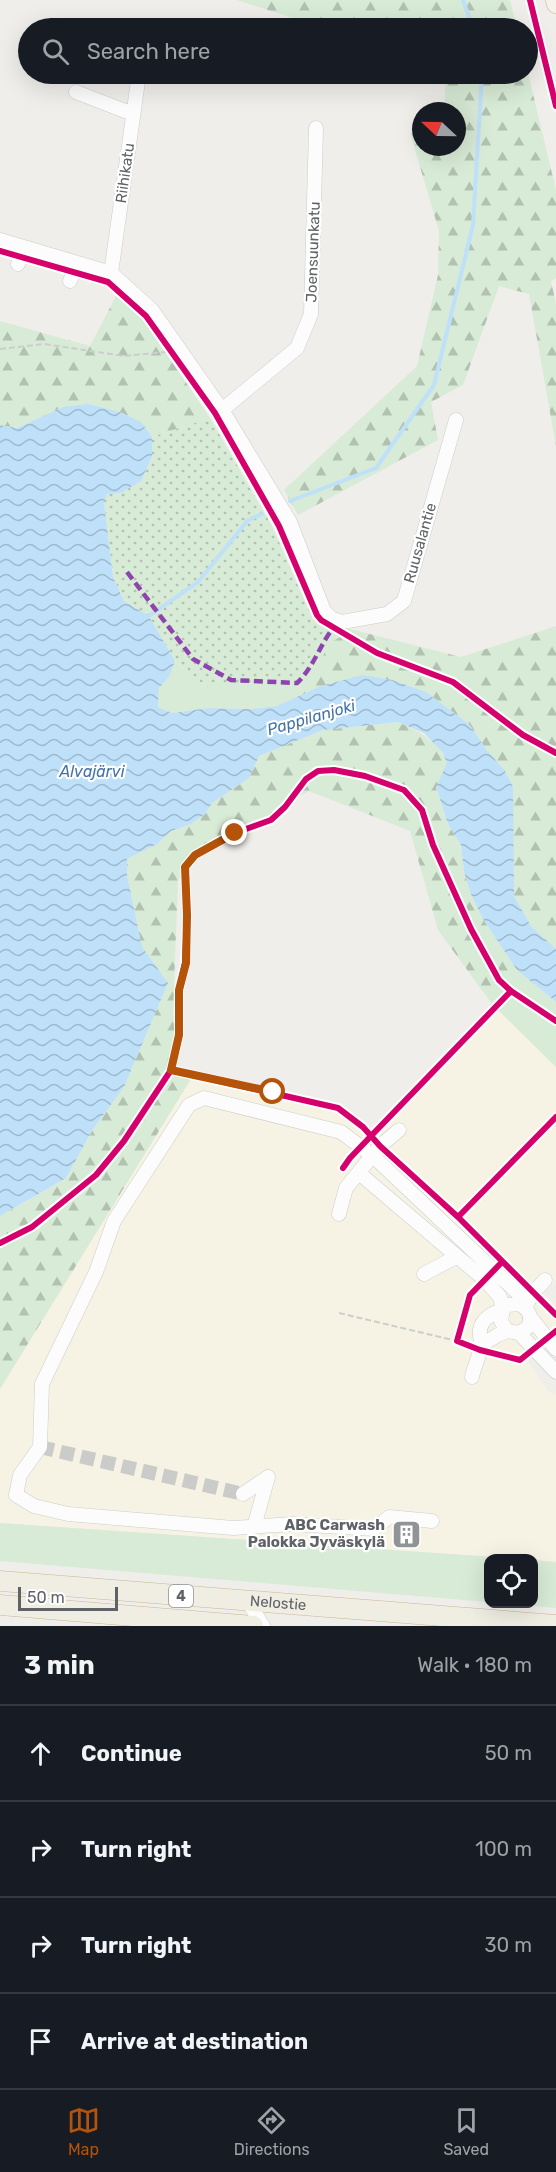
<!DOCTYPE html>
<html lang="en">
<head>
<meta charset="utf-8">
<style>
  :root { --surface:#171b24; --page:#242831; --text:#f1f3f6; --muted:#9ea1a6; --line:#363941; --accent:#b45309 }
  body { margin:0; font-family:Rubik,sans-serif; background:var(--page); color:var(--text) }
  .controls { position:absolute; right:18px; bottom:18px; display:grid; overflow:hidden; border-radius:12px; box-shadow:0 6px 24px #0002 }
  .controls button { width:54px; height:54px; display:grid; place-items:center; padding:0; border:0; border-bottom:2px solid var(--line); background:var(--surface); color:var(--text); font:30px sans-serif }
  .compass { position:absolute; left:412px; top:102px; width:54px; height:54px; border-radius:50%; background:var(--surface); box-shadow:0 6px 24px #0002; rotate:292deg }
  .scale { position:absolute; left:18px; bottom:15px; width:100px; box-sizing:border-box; padding-left:6px; border:3px solid #5f6368; border-top:0; font-size:16px; line-height:21px; white-space:nowrap; color:#5f6368; -webkit-text-stroke:4px #fff; paint-order:stroke }
  .stop { position:absolute; width:18px; height:18px; margin:-14px; border:4px solid #b45309; border-radius:50%; background:#fff }
  .stop.end { background:#b45309; border-color:#fff; box-shadow:0 2px 6px #0008 }
  .list { margin:0; padding:0; list-style:none }
  h2 { display:flex; justify-content:space-between; align-items:center; height:78px; margin:0; padding:0 24px; font-size:26px }
  h2 small { font-size:20px; font-weight:400; color:var(--muted) }
  .list li { display:grid; grid-template-columns:39px 1fr auto; gap:18px; align-items:center; box-sizing:border-box; height:96px; padding:0 24px; border-top:2px solid var(--line) }
  .list b { display:block; font-size:22px; white-space:nowrap }
  .list em { font-size:20px; font-style:normal; color:var(--muted) }
  .icon { flex:none; width:33px; height:33px; fill:none; stroke:currentColor; stroke-width:2; stroke-linecap:round; stroke-linejoin:round }
  .map { position:relative; flex:none; width:556px; height:1626px; overflow:hidden }
  .search { position:absolute; background:var(--surface); box-shadow:0 6px 24px #0002; left:18px; right:18px; top:18px; height:66px; display:flex; align-items:center; gap:15px; box-sizing:border-box; padding:0 21px; border-radius:33px; color:var(--muted); font-size:22px }
  .sheet { height:462px; background:var(--surface) }
  nav { display:flex; justify-content:space-around; align-items:center; box-sizing:border-box; height:84px; border-top:2px solid var(--line); background:var(--surface); font-size:16px; color:var(--muted) }
  nav a { display:grid; justify-items:center; gap:3px }
  nav .on { color:var(--accent) }
  .map>svg:first-child { display:block }
  .commercial { fill:#f7f3e4 }
  .green { fill:#d8ebd6 }
  .forest { fill:url(#forest-firs) }
  .park { fill:url(#park-dots) }
  .water { fill:url(#water-waves) }
  .lines { fill:none; stroke-linecap:round; stroke-linejoin:round }
  .stream { stroke:#bfe0f9; stroke-width:4 }
  .minor-tunnel { stroke:#cbcbca; stroke-width:14; stroke-dasharray:14 7; stroke-linecap:butt }
  .minor-casing { stroke:#cbcccc; stroke-width:15 }
  .major-casing { stroke:#d7ceb8; stroke-width:20 }
  .highway-casing { stroke:#c8b996; stroke-width:21 }
  .path { stroke:#cacfcc; stroke-width:2; stroke-dasharray:6 3; stroke-linecap:butt }
  .minor { stroke:#fdfcfc; stroke-width:14 }
  .major { stroke:#f4f2e9; stroke-width:18 }
  .highway { stroke:#f0ede3; stroke-width:20 }
  .quiet { stroke:#8e44ad; stroke-width:4.5; stroke-dasharray:9 4.5; stroke-linecap:butt }
  .cycleway-casing { stroke:#fff; stroke-width:10 }
  .cycleway { stroke:#d6006c; stroke-width:6 }
  .route { stroke:#b45309; stroke-width:8 }
  .labels { text-anchor:middle; stroke-width:4.5; stroke-linejoin:round; paint-order:stroke }
  .shield { fill:#fff; stroke:#8f9295; stroke-width:1.5 }
  .shield-label { font-size:14px; font-weight:bold; fill:#5f6368 }
  .street-label { font-size:15px; fill:#5f6368; stroke:#fff }
  .poi-label { font-size:15px; font-weight:bold; fill:#5f6368; stroke:#fff; text-anchor:end }
  .water-label { font-size:16px; font-style:italic; fill:#4174aa; stroke:#fff }
</style>
</head>
<body>
<div class="map">
<svg width="556" height="1626" viewBox="0 0 556 1626">
  <defs>
    <pattern id="forest-firs" width="22" height="20" patternUnits="userSpaceOnUse" patternTransform="scale(1.5)"><rect width="22" height="20" fill="#d8ebd6"/><path d="M5 1l3.5 6h-7zM16 11l3.5 6h-7z" fill="#b2c2b1"/></pattern>
    <pattern id="park-dots" width="8" height="8" patternUnits="userSpaceOnUse" patternTransform="scale(1.5)"><rect width="8" height="8" fill="#d8ebd6"/><path d="M2 2h.1M6 6h.1" fill="none" stroke="#b2c2b1" stroke-width="1.8" stroke-linecap="round"/></pattern>
    <pattern id="water-waves" width="16" height="10" patternUnits="userSpaceOnUse" patternTransform="scale(1.5)"><rect width="16" height="10" fill="#bfe0f9"/><path d="M0 5q4-4 8 0t8 0" fill="none" stroke="#9eb9cd"/></pattern>
  </defs>
  <rect width="100%" height="100%" fill="#efeeea"/>
  <path class="commercial" d="M492 1004 556 1067V1280L544 1293 556 1305V1333L548 1347 526 1359 548 1391 556 1395V1562L534 1560V1558H509L0 1523V1389L191 1079 332 1112 371 1129Z"/>
  <path class="green" d="M313 620 354 630 331 642 299 697 277 706 252 709 209 708 172 713 158 707 159 688 169 677 175 661 205 686Z
    M517 970 556 1002V1067L492 1004Z
    M0 1523 509 1558H488V1602L0 1561Z
    M534 1560 556 1562V1608L507 1604H534Z"/>
  <path class="forest" d="M237 0H510L517 28H323Z
    M528 73 556 190V278L551 281 556 304V446L529 294 499 286 463 385 431 402 438 440 298 515 284 490 417 366 438 275 439 231 410 133 421 127V147H457V111H445V74Z
    M116 296 142 318 210 418 152 437 140 422 120 412 63 407 17 428 0 425V321L90 346Z
    M556 626V949L531 926 514 896 486 749 469 724 426 692 299 697 331 642 354 630 461 657Z
    M398 722C419 731 438 741 448 763L436 788 448 824 461 845 464 872 483 919 517 970 492 1004 438 930 410 831 309 791 300 796 289 809 271 823 237 836 197 858 178 880 173 1013 177 1065 191 1079 0 1389V1216L66 1178 93 1129 124 1087 168 983 142 948 127 875V859L157 844 171 831 191 824 205 814 212 803 249 778 259 756 323 730Z"/>
  <path class="park" d="M210 418 272 526 313 620 325 631 297 680 205 686 175 661 149 616 124 601 113 577 104 502 107 494 121 493 152 456V437Z"/>
  <path class="water" d="M88 404 120 412 141 422 152 437V456L141 481 121 493 107 494 104 502 113 577 124 601 149 616 175 661 169 677 159 688 158 707 172 713 209 708 252 709 277 706 321 686 363 675 392 680 426 692 469 724 486 749 505 771 513 787 514 896 531 926 556 949V1002L517 970 483 919 471 894 464 872 461 845 448 824 436 787 447 763 443 753 424 733 398 722 323 730 259 756 249 778 212 803 205 814 191 824 171 831 157 844 127 859V875L142 947 168 983 124 1087 93 1129 66 1178 0 1216V425L17 428 63 407Z"/>
  <g class="lines">
    <path class="stream" d="M463 0 473 28
      M290 501 376 468 434 385 473 225 482 74
      M149 616 198 582 248 520 262 514"/>
    <path class="minor-tunnel" d="M40 1447 243 1494"/>
    <defs>
      <path id="minor" d="M76 92 133 114
        M0 240 111 273 152 310 222 410 290 522 324 611 332 619 342 622 387 614 404 601 456 420
        M18 264 25 248
        M111 273 139 74
        M70 281 77 263
        M222 410 297 348 311 314 316 128
        M359 1173 485 1280 500 1297 503 1309 501 1321 507 1331 519 1333 528 1327C533 1317 529 1309 519 1304L508 1305C501 1312 491 1312 484 1321 478 1328 480 1335 481 1344 481 1354 474 1366 472 1377
        M339 1214 346 1188 380 1146 399 1130
        M424 1274 456 1257
        M525 1307 533 1293 545 1280
        M530 1317 556 1349
        M519 1333 556 1372
        M481 1345 498 1335 507 1331
        M243 1494 268 1477
        M432 1521 389 1517 374 1529 293 1524 233 1528 68 1514 34 1506 16 1495 20 1475 40 1447 42 1384 96 1272 114 1221 189 1105 204 1098 341 1132 373 1156 520 1295 525 1307
        M254 1527 268 1477
        M247 1600 263 1626"/>
      <path id="major" d="M555 0 556 4"/>
      <g id="highway">
        <path id="s1" d="M0 1581 556 1625"/>
        <path d="M0 1605 253 1626"/>
      </g>
    </defs>
    <use href="#minor" class="minor-casing"/>
    <use href="#major" class="major-casing"/>
    <use href="#highway" class="highway-casing"/>
    <path class="path" d="M0 349 44 344 124 356 167 352
      M339 1313 457 1341"/>
    <use href="#minor" class="minor"/>
    <use href="#major" class="major"/>
    <use href="#highway" class="highway"/>
    <path class="quiet" d="M127 572 193 659 231 680 297 683C313 668 320 645 333 628"/>
    <defs>
      <path id="cycleway" d="M530 0 556 106
        M0 251 108 282 146 316 215 413 279 526 317 615 321 620 377 653 453 682 523 735 556 753
        M556 1021 511 991 499 980 471 929 433 845 422 810 404 790 365 776 334 770 318 771 306 779 285 807 271 820 235 833 214 844 195 855 185 867 187 915 185 963 179 990V1035L171 1070 338 1108 363 1127 380 1146 458 1217 556 1315
        M343 1168 350 1158 371 1136 511 991
        M458 1217 556 1117
        M0 1243 32 1227 96 1175 124 1141 171 1070
        M502 1262 470 1295 457 1341 480 1350 520 1360 556 1331"/>
    </defs>
    <use href="#cycleway" class="cycleway-casing"/>
    <use href="#cycleway" class="cycleway"/>
  </g>
  <g class="lines">
    <path class="route" d="M235 833 195 855 185 867 187 915 186 963 179 990V1035L171 1070 273 1092"/>
  </g>
  <defs>
    <symbol id="building-square" viewBox="-11 -11 22 22"><rect x="-9" y="-9" width="18" height="18" rx="4" fill="#919496" stroke="#fff"/><path d="M-4-6H4V6H1V3H-1V6H-4ZM-2.5-4.3h1.7v1.8h-1.7ZM.8-4.3h1.7v1.8H.8ZM-2.5-1h1.7V.8h-1.7ZM.8-1h1.7V.8H.8Z" fill="#fff"/></symbol>
  </defs>
  <g fill-rule="evenodd">
    <use href="#building-square" x="390" y="1518" width="33" height="33"/>
  </g>
  <g class="labels">
    <rect class="shield" x="169" y="1585" width="24" height="22" rx="4.5"/>
    <g class="shield-label">
      <text x="181" y="1601">4</text>
    </g>
    <g class="street-label">
      <text transform="translate(125 173) rotate(-82)" y="5">Riihikatu</text>
      <text transform="translate(313 252) rotate(-88)" y="5">Joensuunkatu</text>
      <text transform="translate(420 543) rotate(-74)" y="5">Ruusalantie</text>
      <text dy="5" stroke="none"><textPath href="#s1" startOffset="279">Nelostie</textPath></text>
    </g>
    <g class="poi-label">
      <text x="385" y="1530">ABC Carwash<tspan x="385" dy="17">Palokka Jyväskylä</tspan></text>
    </g>
    <g class="water-label">
      <text transform="translate(311 717) rotate(-16)" y="6">Pappilanjoki</text>
      <text x="92" y="777">Alvajärvi</text>
    </g>
  </g>
</svg>
<div class="controls">
<button><svg class="icon" aria-label="locate" viewBox="0 0 24 24"><circle cx="12" cy="12" r="6"/><path d="M12 2v4M12 18v4M2 12h4M18 12h4"/></svg></button>
</div>
<svg class="compass" viewBox="-18 -18 36 36"><path d="M0-13l5 13h-10z" fill="#e53935"/><path d="M0 13l5-13h-10z" fill="#9ea1a6"/></svg>
<div class="scale">50 m</div>
<div class="stop" style="left:273px;top:1092px"></div>
<div class="stop end" style="left:235px;top:833px"></div>
<div class="search"><svg class="icon" aria-label="search" viewBox="0 0 24 24"><circle cx="10" cy="10" r="6"/><path d="M15 15l6 6"/></svg>Search here</div>
</div>
<section class="sheet">
<h2>3 min<small>Walk · 180 m</small></h2>
<ul class="list">
<li><svg class="icon" aria-label="ahead" viewBox="0 0 24 24"><path d="M12 20V5M6 11l6-6 6 6"/></svg><div><b>Continue</b></div><em>50 m</em></li>
<li><svg class="icon" aria-label="right" viewBox="0 0 24 24"><path d="M7 20v-9h11M14 6l5 5-5 5"/></svg><div><b>Turn right</b></div><em>100 m</em></li>
<li><svg class="icon" aria-label="right" viewBox="0 0 24 24"><path d="M7 20v-9h11M14 6l5 5-5 5"/></svg><div><b>Turn right</b></div><em>30 m</em></li>
<li><svg class="icon" aria-label="arrive" viewBox="0 0 24 24"><path d="M6 21V4h12l-3 4 3 4H6"/></svg><div><b>Arrive at destination</b></div></li>
</ul>
</section>
<nav>
<a class="on"><svg class="icon" aria-label="map" viewBox="0 0 24 24"><path d="M3 6l6-2 6 2 6-2v14l-6 2-6-2-6 2zM9 4v14M15 6v14"/></svg>Map</a>
<a><svg class="icon" aria-label="directions" viewBox="0 0 24 24"><path d="M12 3l9 9-9 9-9-9zM9 14v-3h6M13 9l2 2-2 2"/></svg>Directions</a>
<a><svg class="icon" aria-label="saved" viewBox="0 0 24 24"><path d="M7 4h10v16l-5-4-5 4z"/></svg>Saved</a>
</nav>
</body>
</html>
